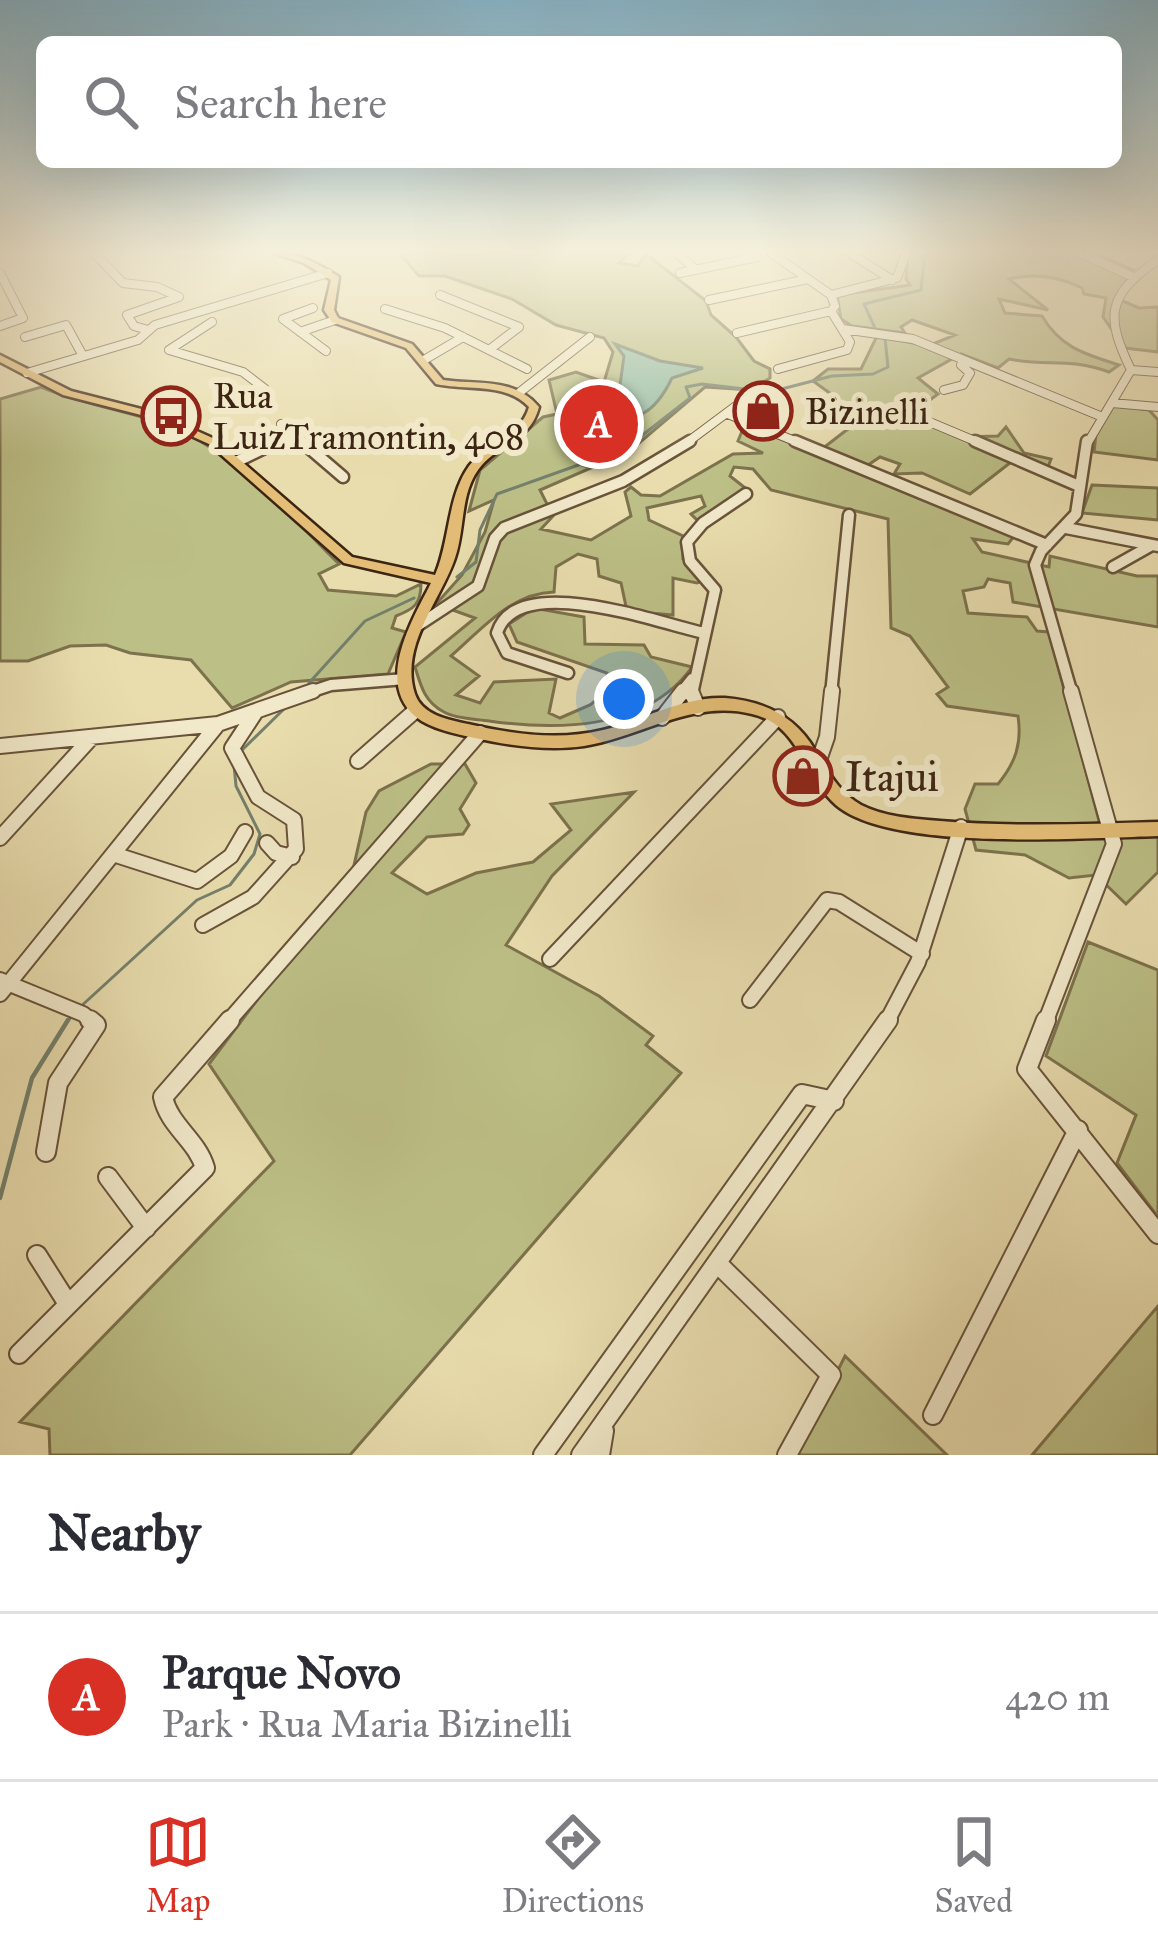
<!DOCTYPE html>
<html lang="en">
<head>
<meta charset="utf-8">
<style>
  :root { --surface:#fff; --page:#f2f2f3; --text:#2b2b33; --muted:#7c7c81; --line:#e1e1e2; --accent:#d93025 }
  body { margin:0; font-family:"IM FELL Great Primer",serif; background:var(--page); color:var(--text) }
  .you { position:absolute; left:624px; top:699px; width:42px; height:42px; margin:-30px; border:9px solid #fff; border-radius:50%; background:#1a73e8; box-shadow:0 0 0 18px #1a73e833 }
  .badge { display:grid; place-items:center; width:78px; height:78px; border-radius:50%; background:var(--accent); color:#fff; font-size:39px; font-weight:700 }
  .pin { position:absolute; translate:-50% -50%; border:6px solid #fff; box-shadow:0 3px 12px #0006 }
  .list { margin:0; padding:0; list-style:none }
  h2 { display:flex; justify-content:space-between; align-items:center; height:156px; margin:0; padding:0 48px; font-size:51px }
  h2 small { font-size:39px; font-weight:400; color:var(--muted) }
  .list li { display:grid; grid-template-columns:78px 1fr auto; gap:36px; align-items:center; box-sizing:border-box; height:168px; padding:0 48px; border-top:3px solid var(--line) }
  .list b { display:block; font-size:45px; white-space:nowrap }
  .list p { margin:0; font-size:39px; white-space:nowrap; color:var(--muted) }
  .list em { font-size:39px; font-style:normal; color:var(--muted) }
  .icon { flex:none; width:66px; height:66px; fill:none; stroke:currentColor; stroke-width:2; stroke-linecap:round; stroke-linejoin:round }
  .map { position:relative; flex:none; width:1158px; height:1455px; overflow:hidden }
  .search { position:absolute; background:var(--surface); box-shadow:0 12px 48px #0002; left:36px; right:36px; top:36px; height:132px; display:flex; align-items:center; gap:30px; box-sizing:border-box; padding:0 42px; border-radius:18px; color:var(--muted); font-size:45px }
  .sheet { height:324px; background:var(--surface) }
  nav { display:flex; justify-content:space-around; align-items:center; box-sizing:border-box; height:168px; border-top:3px solid var(--line); background:var(--surface); font-size:33px; color:var(--muted) }
  nav a { display:grid; justify-items:center; gap:6px }
  nav .on { color:var(--accent) }
  .map>svg:first-child { display:block }
  .green { fill:#bcbf86; stroke:#7c724d; stroke-width:3 }
  .water { fill:#98bda6; stroke:#74806c; stroke-width:3 }
  .lines { fill:none; stroke-linecap:round; stroke-linejoin:round }
  .stream-far1 { stroke:#74806c; stroke-width:3 }
  .stream { stroke:#74806c; stroke-width:4.5 }
  .minor-far3-casing { stroke:#68533a; stroke-width:10 }
  .minor-far2-casing { stroke:#68533a; stroke-width:15 }
  .minor-far1-casing { stroke:#68533a; stroke-width:18 }
  .minor-casing { stroke:#68533a; stroke-width:22 }
  .major-casing { stroke:#3d2514; stroke-width:5 }
  .minor-far3 { stroke:#f1e9ca; stroke-width:8 }
  .minor-far2 { stroke:#f1e9ca; stroke-width:10 }
  .minor-far1 { stroke:#f1e9ca; stroke-width:14 }
  .minor { stroke:#f1e9ca; stroke-width:18 }
  .major { fill:#e4be77; fill-rule:evenodd }
  .labels { text-anchor:middle; stroke-width:12; stroke-linejoin:round; paint-order:stroke }
  .far-poi-label { font-size:36px; fill:#3d2514; stroke:#f1e9ca; text-anchor:start }
  .poi-label { font-size:42px; fill:#3d2514; stroke:#f1e9ca; text-anchor:start }
</style>
</head>
<body>
<div class="map">
<svg width="1158" height="1455" viewBox="0 0 1158 1455">
  <rect width="100%" height="100%" fill="#e9ddae"/>
  <filter id="stains"><feTurbulence type="fractalNoise" baseFrequency=".00167" numOctaves="4"/><feColorMatrix values="0 0 0 0 .2 0 0 0 0 .09 0 0 0 0 .02 0 0 0 .5 -.17"/></filter>
  <radialGradient id="worn" r=".72"><stop offset=".6" stop-color="#630" stop-opacity="0"/><stop offset="1" stop-color="#630" stop-opacity=".3"/></radialGradient>
  <path class="green" d="M399 253H629L619 263 638 266 646 254 706 301 711 315 736 337 754 361 770 369V378L751 390 705 387 625 455 585 466 591 468 540 490 553 516 541 529 591 540 631 516 625 492 631 487 641 495 660 496 733 454 763 453 738 441 745 424 818 452 857 422 849 407 813 381 828 369H861L877 336 928 346 955 335 912 320 901 327 905 333 852 326 841 319 837 295 910 285 906 279 908 253H1095L1133 270 1124 273 1127 279 1118 299 1139 308 1158 307V352L1125 348 1103 317 1106 298 1084 294 1082 288C1058 276 1034 273 1009 279L1048 310 999 299 1005 313 1042 316C1061 348 1085 354 1119 365L1109 372C1069 357 1047 367 1009 359L998 368 961 354 918 378 938 394 911 414 961 437 998 436 1006 427 1024 453 1051 459 1048 467 1015 459 970 494 922 473 894 474 900 464 880 457 862 469 1015 535 1008 544 973 539 982 552 1049 567 1050 556 1137 576H1158V627L1013 602 1010 583 988 579 984 587 963 591 968 613 1027 617 1037 631 1049 632 1103 836 1158 834V872L1126 904 1096 875 1069 878 1025 855 976 850 965 809 975 784H998C1016 762 1022 743 1018 716L947 706 937 694 948 687 910 636 891 628 888 519 771 490 753 469 734 467 730 476 744 487 730 504 700 523 691 514 705 506 701 496 647 508 649 520 683 536V559L706 579 697 583 673 578V615L627 611 621 583 599 576 597 559 578 554 556 567 554 592C511 593 482 629 451 656L479 676 456 695 480 703 494 682 556 679 549 713 560 718 590 705 607 692V673L517 642 509 624 534 608 584 617 585 644 644 645 651 657 692 667C647 730 560 731 489 721 476 719 456 719 444 712 425 702 421 687 415 667L475 618 436 604 462 575 485 532 494 500 469 511 480 470 543 417 557 414 549 380 576 372 604 382 613 352 604 338 556 325 512 299 445 276H419Z
    M41 387C88 407 137 411 183 432 245 462 291 517 339 564L319 574 328 590 396 596 421 584C421 604 414 609 396 616L392 628 406 632 388 674 291 682 232 708 191 660 130 653 106 645 70 646 28 661H0V399Z
    M1115 405 1149 410 1158 420V460L1094 452 1097 425Z
    M1092 485 1158 488V520L1082 513Z
    M431 764H465L476 783 460 809 469 825 463 834 427 837 392 873 427 894 476 873 533 862 571 830 551 804 634 792 552 876 506 945 599 996 653 1036 646 1045 681 1073 350 1455H50L49 1429 20 1422 274 1161 209 1064 352 874 366 812 379 791Z
    M1088 942 1158 970V1217L1117 1163 1136 1115 1046 1056Z
    M1158 1306V1455H1032Z
    M845 1356 947 1455H796Z"/>
  <path class="water" d="M615 344 660 361 703 368 672 378C657 409 634 432 601 405L620 385 624 356Z"/>
  <g class="lines">
    <path class="stream-far1" d="M875 328 864 304 921 290 925 253
      M457 577 476 562 480 530 497 494 626 448 690 398 686 387 702 384 770 392 832 376 873 374 888 367 885 338
      M309 683 365 621 414 598
      M240 752 285 708
      M78 1009 197 900 230 885 254 854 260 834 236 786 234 765
      M66 1023 72 1016"/>
    <path class="stream" d="M0 1198 32 1078 68 1020"/>
    <defs>
      <path id="minor-far3" d="M94 253 123 283 157 287 179 297 127 315 134 326 148 330
        M677 253 695 269
        M771 253 831 295
        M850 253 892 280
        M1081 253 1133 277
        M0 273 23 318 0 326
        M680 273 757 257
        M440 295 519 327 489 350
        M709 300 808 279
        M313 308 283 319 326 351
        M385 309 445 328 527 369
        M212 322 169 350 243 372 265 389
        M843 329 913 339 1100 416
        M300 332 335 320
        M737 333 831 311
        M25 337 66 325 83 356
        M424 360 463 337
        M778 369 847 350 850 342 831 311 835 306 831 295 897 278 906 253
        M1131 370 1158 372
        M27 373 138 340 155 325 328 273
        M944 390 963 385 970 373 961 365
        M520 392 590 337
        M1112 403 1158 407
        M728 414 802 444
        M913 415 982 444
        M281 424 305 444
        M273 444 297 433
        M685 444 744 400
        M1087 444 1131 370C1106 318 1105 296 1158 260"/>
      <path id="minor-far2" d="M301 441 343 477
        M795 441 1047 545
        M975 441 1079 486
        M238 461 279 441
        M1066 528 1158 546
        M1113 567 1152 545
        M417 626 478 586 495 538 504 528 623 481 690 441
        M568 673 507 653 497 633C516 570 658 623 704 633
        M304 694 331 685 405 679
        M680 694 692 679
        M692 694 715 590 690 561 687 542 703 523 746 494
        M831 694 849 515
        M1072 694 1035 565 1041 551 1076 514 1087 441"/>
      <path id="minor-far1" d="M691 691 698 708
        M662 718 683 691
        M0 746 218 724 313 691
        M358 761 416 710
        M818 763 827 737 832 691
        M0 838 92 737
        M267 843 276 853 292 857
        M113 854 197 881 231 856 245 832
        M203 925 253 897 296 849 294 820 258 797 232 748 255 713
        M550 959 778 717
        M0 980 83 1014 94 1023
        M0 994 218 724
        M750 1000 827 900 839 902 922 954
        M227 1023 480 733
        M886 1023 918 962 961 827
        M1045 1023 1114 844 1071 691"/>
      <path id="minor" d="M1046 1020 1027 1069 1158 1234
        M46 1152 58 1083 96 1025 90 1020
        M108 1177 146 1228
        M37 1255 68 1304
        M719 1265 831 1375 787 1455
        M19 1354 205 1168C197 1140 169 1126 163 1097L230 1020
        M933 1415 1078 1130
        M543 1455 802 1094 834 1101
        M581 1455 888 1020
        M600 1455 604 1431"/>
      <path id="major" d="M274 253C300 253 318 264 339 277L334 310 338 318 412 344 443 380C478 385 514 377 539 407 529 444 497 443 478 470 460 495 465 530 455 558 441 600 399 646 415 694 422 715 449 720 468 724 512 734 558 741 603 730 643 720 683 696 725 698 764 701 795 716 815 750 828 771 838 792 861 805 884 817 914 819 940 821 1013 827 1085 824 1158 822V836C1084 838 891 852 836 805 803 776 800 725 752 714 692 699 641 737 584 746 548 751 511 746 475 738 456 734 431 729 416 717 374 682 413 619 431 583L344 563 209 444 149 417 63 395 0 362V355L71 391 157 413 217 440 352 557 435 575C450 541 447 497 469 466 487 442 520 438 529 407 505 382 468 391 436 384L406 348 332 322 324 310 331 280 304 263Z"/>
    </defs>
    <use href="#minor-far3" class="minor-far3-casing"/>
    <use href="#minor-far2" class="minor-far2-casing"/>
    <use href="#minor-far1" class="minor-far1-casing"/>
    <use href="#minor" class="minor-casing"/>
    <use href="#major" class="major-casing"/>
    <use href="#minor-far3" class="minor-far3"/>
    <use href="#minor-far2" class="minor-far2"/>
    <use href="#minor-far1" class="minor-far1"/>
    <use href="#minor" class="minor"/>
    <use href="#major" class="major"/>
  </g>
  <linearGradient id="sky" x2="0" y2="1"><stop stop-color="#88b8ce"/><stop offset="0.55" stop-color="#f5f0db"/><stop offset="1" stop-color="#f5f0db" stop-opacity="0"/></linearGradient>
  <rect width="1158" height="457" fill="url(#sky)"/>
  <defs>
    <symbol id="shop-ring" viewBox="-11 -11 22 22"><circle r="9.5" fill="#f1e9ca" stroke="#8f2418" stroke-width="1.5"/><path d="M-5-2.5h2.3a2.7 3.5 0 0 1 5.4 0H5L5.5 6h-11ZM-1.5-2.5h3a1.5 2.3 0 0 0-3 0Z" fill="#8f2418"/></symbol>
    <symbol id="bus-ring" viewBox="-11 -11 22 22"><circle r="9.5" fill="#f1e9ca" stroke="#8f2418" stroke-width="1.5"/><path d="M-5-6H5V4H4V6H2V4H-2V6H-4V4H-5ZM-3.5-4V0h7V-4ZM-3.5 1.2v1.5H-2V1.2ZM2 1.2v1.5H3.5V1.2Z" fill="#8f2418"/></symbol>
  </defs>
  <g fill-rule="evenodd">
    <use href="#shop-ring" x="730" y="378" width="66" height="66"/>
    <use href="#bus-ring" x="138" y="383" width="66" height="66"/>
    <use href="#shop-ring" x="770" y="743" width="66" height="66"/>
  </g>
  <g class="labels">
    <g class="far-poi-label">
      <text x="213" y="408">Rua<tspan x="213" dy="41">LuizTramontin, 408</tspan></text>
      <text x="805" y="424">Bizinelli</text>
    </g>
    <g class="poi-label">
      <text x="845" y="791">Itajui</text>
    </g>
  </g>
  <rect width="100%" height="100%" filter="url(#stains)"/>
  <rect width="100%" height="100%" fill="url(#worn)"/>
</svg>
<div class="you"></div>
<div class="pin badge" style="left:599px;top:424px">A</div>
<div class="search"><svg class="icon" aria-label="search" viewBox="0 0 24 24"><circle cx="10" cy="10" r="6"/><path d="M15 15l6 6"/></svg>Search here</div>
</div>
<section class="sheet">
<h2>Nearby<small></small></h2>
<ul class="list">
<li><span class="badge">A</span><div><b>Parque Novo</b><p>Park · Rua Maria Bizinelli</p></div><em>420 m</em></li>
</ul>
</section>
<nav>
<a class="on"><svg class="icon" aria-label="map" viewBox="0 0 24 24"><path d="M3 6l6-2 6 2 6-2v14l-6 2-6-2-6 2zM9 4v14M15 6v14"/></svg>Map</a>
<a><svg class="icon" aria-label="directions" viewBox="0 0 24 24"><path d="M12 3l9 9-9 9-9-9zM9 14v-3h6M13 9l2 2-2 2"/></svg>Directions</a>
<a><svg class="icon" aria-label="saved" viewBox="0 0 24 24"><path d="M7 4h10v16l-5-4-5 4z"/></svg>Saved</a>
</nav>
</body>
</html>
